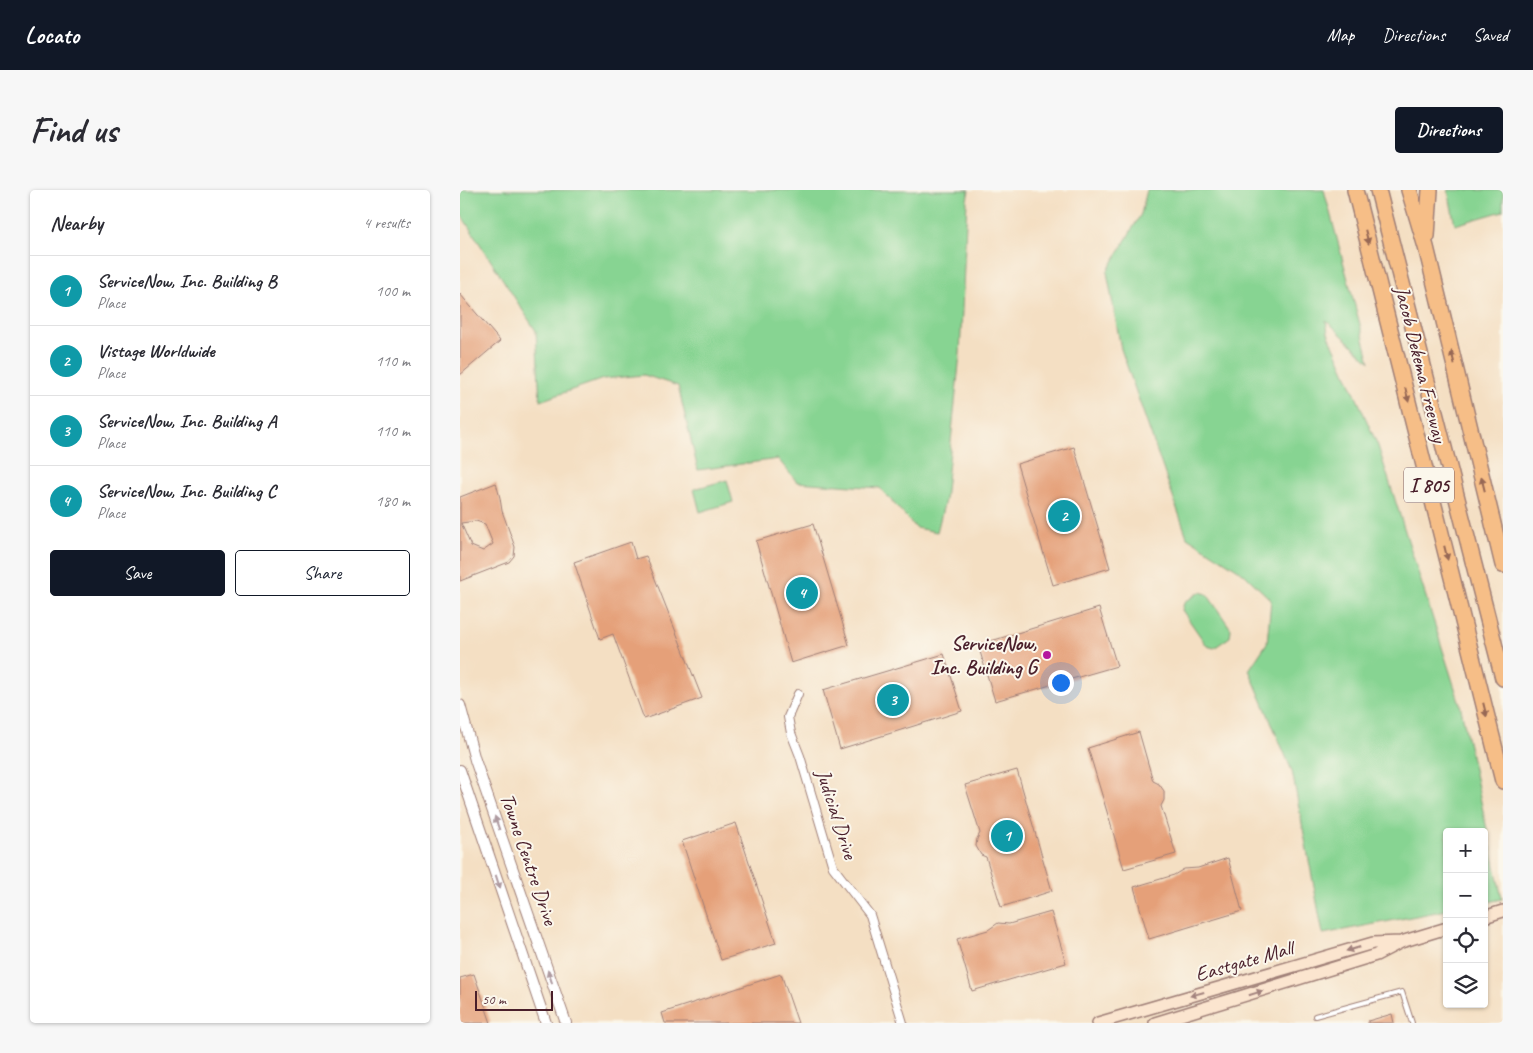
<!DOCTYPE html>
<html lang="en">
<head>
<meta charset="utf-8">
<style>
  :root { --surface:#fff; --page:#f7f7f7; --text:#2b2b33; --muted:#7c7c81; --line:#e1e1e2; --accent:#111827 }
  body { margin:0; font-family:Caveat,sans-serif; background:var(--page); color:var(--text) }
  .controls { position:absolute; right:15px; bottom:15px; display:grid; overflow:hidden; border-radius:5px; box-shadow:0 1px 4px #0004 }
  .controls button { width:45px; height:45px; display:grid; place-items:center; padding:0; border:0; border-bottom:1px solid var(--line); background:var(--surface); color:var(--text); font:25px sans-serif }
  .scale { position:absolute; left:15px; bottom:12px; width:78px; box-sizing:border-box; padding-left:5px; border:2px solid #4a1f2b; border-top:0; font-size:14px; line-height:18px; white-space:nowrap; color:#4a1f2b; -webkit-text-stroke:4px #fbf7ec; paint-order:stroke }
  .you { position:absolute; left:600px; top:492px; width:18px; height:18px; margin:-12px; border:4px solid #fff; border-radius:50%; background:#1a73e8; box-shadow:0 0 0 8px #1a73e833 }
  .badge { display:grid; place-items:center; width:32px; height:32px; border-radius:50%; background:var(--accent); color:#fff; font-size:16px; font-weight:700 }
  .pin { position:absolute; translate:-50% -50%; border:2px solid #fff; box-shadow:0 1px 5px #0006 }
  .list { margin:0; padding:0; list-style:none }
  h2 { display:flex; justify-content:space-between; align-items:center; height:65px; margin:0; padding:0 20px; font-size:21px }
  h2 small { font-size:16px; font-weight:400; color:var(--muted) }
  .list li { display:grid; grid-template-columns:32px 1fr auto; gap:15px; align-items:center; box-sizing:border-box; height:70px; padding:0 20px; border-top:1px solid var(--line) }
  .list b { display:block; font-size:19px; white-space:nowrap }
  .list p { margin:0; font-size:16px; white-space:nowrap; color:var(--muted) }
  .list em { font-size:16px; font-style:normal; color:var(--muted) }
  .actions { display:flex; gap:10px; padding:15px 20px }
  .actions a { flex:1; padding:11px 0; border:1px solid var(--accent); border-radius:5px; text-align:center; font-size:18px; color:var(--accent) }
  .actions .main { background:var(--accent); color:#fff }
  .icon { flex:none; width:28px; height:28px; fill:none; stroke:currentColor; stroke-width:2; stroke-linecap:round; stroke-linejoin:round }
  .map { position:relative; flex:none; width:1043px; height:833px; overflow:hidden; border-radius:5px }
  header { display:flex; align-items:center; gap:30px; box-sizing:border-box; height:70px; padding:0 25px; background:var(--accent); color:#fff }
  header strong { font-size:24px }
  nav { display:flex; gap:28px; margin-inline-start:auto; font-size:18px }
  .intro { display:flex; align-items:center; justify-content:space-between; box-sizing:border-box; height:120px; padding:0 30px }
  h1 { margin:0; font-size:35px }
  .button { padding:12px 22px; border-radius:5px; background:var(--accent); color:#fff; font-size:18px; font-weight:700 }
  main { display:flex; gap:30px; padding:0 30px }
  aside { flex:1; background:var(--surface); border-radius:5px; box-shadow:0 1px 4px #0004 }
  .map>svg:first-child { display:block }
  .green { fill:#87d492; stroke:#687a5e }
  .building { fill:#e5a079; fill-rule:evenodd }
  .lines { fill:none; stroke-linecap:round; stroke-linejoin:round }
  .service-casing { stroke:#9f7f77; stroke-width:6 }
  .minor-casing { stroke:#9f7f77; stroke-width:10 }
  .tertiary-casing { stroke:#9f7f77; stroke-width:12 }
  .secondary-casing { stroke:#9f7f77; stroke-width:14 }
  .motorway-casing { stroke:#9f7f77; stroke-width:18 }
  .service { stroke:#fff; stroke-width:4 }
  .minor { stroke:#fff; stroke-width:8 }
  .tertiary { stroke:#fff; stroke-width:10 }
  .secondary { stroke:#fbe5cf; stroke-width:11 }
  .motorway { stroke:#f6be87; stroke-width:15 }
  .oneway { fill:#976754 }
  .oneway2 { fill:#ae9aa0 }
  .oneway3 { fill:#a2827d }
  .poi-dot { fill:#b5179e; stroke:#fbf7ec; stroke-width:2 }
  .labels { text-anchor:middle; stroke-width:4; stroke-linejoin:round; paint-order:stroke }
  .shield { fill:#fbf7ec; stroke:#7f6065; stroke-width:1 }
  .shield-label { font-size:20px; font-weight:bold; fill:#4a1f2b }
  .street-label { font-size:21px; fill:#4a1f2b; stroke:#fbf7ec }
  .poi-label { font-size:21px; font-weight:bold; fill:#4a1f2b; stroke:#fbf7ec; text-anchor:end }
</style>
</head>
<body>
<header>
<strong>Locato</strong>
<nav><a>Map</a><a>Directions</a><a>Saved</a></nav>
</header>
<div class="intro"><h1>Find us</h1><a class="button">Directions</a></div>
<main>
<aside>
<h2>Nearby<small>4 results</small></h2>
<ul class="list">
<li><span class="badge" style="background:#0f9aa8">1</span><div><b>ServiceNow, Inc. Building B</b><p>Place</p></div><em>100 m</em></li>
<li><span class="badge" style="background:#0f9aa8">2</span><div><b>Vistage Worldwide</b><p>Place</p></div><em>110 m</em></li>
<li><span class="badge" style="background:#0f9aa8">3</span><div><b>ServiceNow, Inc. Building A</b><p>Place</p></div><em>110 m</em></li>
<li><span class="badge" style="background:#0f9aa8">4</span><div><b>ServiceNow, Inc. Building C</b><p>Place</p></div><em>180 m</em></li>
</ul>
<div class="actions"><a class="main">Save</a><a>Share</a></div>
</aside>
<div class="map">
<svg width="1043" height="833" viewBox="0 0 1043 833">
  <rect width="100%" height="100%" fill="#fbf7ec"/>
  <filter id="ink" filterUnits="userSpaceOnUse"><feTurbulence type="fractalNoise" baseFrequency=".02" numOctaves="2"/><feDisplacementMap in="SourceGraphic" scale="10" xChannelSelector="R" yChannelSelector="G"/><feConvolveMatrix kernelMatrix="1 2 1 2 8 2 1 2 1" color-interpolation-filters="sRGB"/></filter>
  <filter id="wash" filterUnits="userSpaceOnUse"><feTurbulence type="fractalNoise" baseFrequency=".0096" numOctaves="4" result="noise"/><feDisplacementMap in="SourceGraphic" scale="20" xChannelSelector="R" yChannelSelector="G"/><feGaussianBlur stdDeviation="1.12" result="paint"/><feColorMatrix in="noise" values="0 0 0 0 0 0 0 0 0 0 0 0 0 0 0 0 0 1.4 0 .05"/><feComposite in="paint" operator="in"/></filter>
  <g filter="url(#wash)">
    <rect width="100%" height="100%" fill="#f4dfc3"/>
    <path class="green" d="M0 0H509L507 10 500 164 485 310 477 342 456 338 420 298 337 292 318 269 238 280 218 196 184 185 143 189 80 211 76 141 0 23Z
      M687 0H864L910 172 866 130 868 143 918 256 1000 514 1042 709 1024 713V642H987V720L863 744 832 581 789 480 807 453 811 410 783 383 727 347 661 159 647 82 681 24Z
      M988 0H1043V21L995 35Z
      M267 290 273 312 240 322 234 299Z
      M740 402 747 404 771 439 770 447 754 458 747 456 722 420 724 413Z"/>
    <g id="blocks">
      <path class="building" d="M0 104 40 151 0 185Z
        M614 257 650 378 593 395 557 274Z
        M36 293 40 308 42 321 55 357 54 366 49 372 0 391V307ZM16 331 25 334 33 354 23 361 11 356 1 333Z
        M353 334 389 455 331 473 296 351Z
        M171 352 176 369 186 366 242 508 184 529 153 444 140 449 114 372Z
        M639 418 657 476 535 511 518 455Z
        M484 464 502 521 380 559 363 500Z
        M679 542 693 591 699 594 704 601V610L701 616 716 664 664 679 628 558Z
        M557 580 592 701 541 717 526 667 521 665 516 656 517 649 520 643 505 595Z
        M276 633 316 753 261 770 222 651Z
        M768 668 782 721 689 749 674 697 714 685 724 679 738 678Z
        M591 722 606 773 512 801 497 749 528 740 538 733 549 734Z
        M14 784 31 833H0V788Z
        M321 784 338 833H205L202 823Z
        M932 824 934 833H908V831Z"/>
    </g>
  </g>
  <g filter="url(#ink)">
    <use href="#blocks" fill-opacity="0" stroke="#9f7f77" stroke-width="1"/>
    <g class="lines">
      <defs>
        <path id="service" d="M855 826 942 802 952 833"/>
        <path id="minor" d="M338 504 328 527 331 543 340 566 373 677 410 725 443 833"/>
        <path id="tertiary" d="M0 515 15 570 106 833
          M0 580 86 833"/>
        <path id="secondary" d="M1024 727 1043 721
          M638 833 913 753 941 752
          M695 833 916 765 941 752 987 738"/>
        <path id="motorway" d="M895 0 1043 591
          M918 0 1043 488
          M949 0 966 57 1043 375
          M967 46 970 0"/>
      </defs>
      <use href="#service" class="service-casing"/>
      <use href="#minor" class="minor-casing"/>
      <use href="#tertiary" class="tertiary-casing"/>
      <use href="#secondary" class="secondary-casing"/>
      <use href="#motorway" class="motorway-casing"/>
      <use href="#service" class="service"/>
      <use href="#minor" class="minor"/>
      <use href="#tertiary" class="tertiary"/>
      <use href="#secondary" class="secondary"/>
      <use href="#motorway" class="motorway"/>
    </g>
    <defs><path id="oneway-solid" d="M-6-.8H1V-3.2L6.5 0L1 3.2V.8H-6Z" transform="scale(1.25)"/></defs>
    <g class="oneway">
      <use href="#oneway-solid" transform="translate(907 47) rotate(76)"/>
      <use href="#oneway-solid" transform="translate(993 168) rotate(-103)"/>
      <use href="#oneway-solid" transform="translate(947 205) rotate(76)"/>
      <use href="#oneway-solid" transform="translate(1023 294) rotate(-104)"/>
      <use href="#oneway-solid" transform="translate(986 363) rotate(76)"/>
      <use href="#oneway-solid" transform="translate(1025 520) rotate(76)"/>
    </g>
    <g class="oneway2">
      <use href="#oneway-solid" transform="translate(37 633) rotate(-109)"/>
      <use href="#oneway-solid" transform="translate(38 692) rotate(72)"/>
      <use href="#oneway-solid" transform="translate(90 787) rotate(-109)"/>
    </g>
    <g class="oneway3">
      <use href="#oneway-solid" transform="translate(893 759) rotate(164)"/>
      <use href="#oneway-solid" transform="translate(796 803) rotate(-17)"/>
      <use href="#oneway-solid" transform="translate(737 804) rotate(164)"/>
    </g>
  </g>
  <circle class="poi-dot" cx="587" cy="465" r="5"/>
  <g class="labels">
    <rect class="shield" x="944" y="277.5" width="50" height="35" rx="4"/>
    <g class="shield-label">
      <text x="969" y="302">I 805</text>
    </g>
    <g class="street-label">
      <text transform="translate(961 174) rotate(76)" y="7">Jacob Dekema Freeway</text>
      <text transform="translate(377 624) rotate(72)" y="7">Judicial Drive</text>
      <text transform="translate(69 669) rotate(71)" y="7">Towne Centre Drive</text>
      <text transform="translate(784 771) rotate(-16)" y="7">Eastgate Mall</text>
    </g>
    <g class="poi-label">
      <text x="577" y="460">ServiceNow,<tspan x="577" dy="24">Inc. Building G</tspan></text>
    </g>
  </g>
</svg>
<div class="controls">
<button>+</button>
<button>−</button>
<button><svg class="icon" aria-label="locate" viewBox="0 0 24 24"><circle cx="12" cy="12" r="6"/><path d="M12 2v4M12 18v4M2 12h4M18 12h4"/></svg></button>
<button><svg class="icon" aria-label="layers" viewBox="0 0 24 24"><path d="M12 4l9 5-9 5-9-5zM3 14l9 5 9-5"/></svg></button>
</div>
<div class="scale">50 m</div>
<div class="you"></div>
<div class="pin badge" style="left:547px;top:646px;background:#0f9aa8">1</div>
<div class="pin badge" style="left:604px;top:326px;background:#0f9aa8">2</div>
<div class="pin badge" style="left:433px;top:510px;background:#0f9aa8">3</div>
<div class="pin badge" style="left:342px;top:403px;background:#0f9aa8">4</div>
</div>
</main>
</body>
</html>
